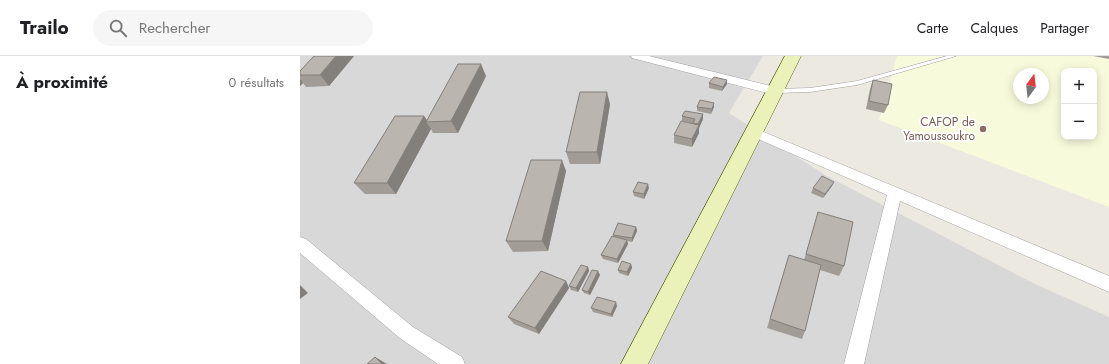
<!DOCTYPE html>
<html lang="fr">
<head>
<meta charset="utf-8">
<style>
  :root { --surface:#fff; --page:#f6f6f6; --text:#202124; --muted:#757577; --line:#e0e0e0 }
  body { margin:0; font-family:Jost,sans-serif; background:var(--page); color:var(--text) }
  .controls { position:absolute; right:12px; top:12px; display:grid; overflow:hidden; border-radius:8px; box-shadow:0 2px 10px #0003 }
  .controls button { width:36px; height:36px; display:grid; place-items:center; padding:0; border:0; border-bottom:1px solid var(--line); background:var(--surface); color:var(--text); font:20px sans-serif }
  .compass { position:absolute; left:713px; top:12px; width:36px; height:36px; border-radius:50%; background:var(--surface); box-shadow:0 2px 10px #0003; rotate:15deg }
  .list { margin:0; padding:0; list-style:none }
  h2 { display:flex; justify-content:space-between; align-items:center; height:52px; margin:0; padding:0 16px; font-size:17px }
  h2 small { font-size:13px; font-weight:400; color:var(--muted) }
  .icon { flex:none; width:22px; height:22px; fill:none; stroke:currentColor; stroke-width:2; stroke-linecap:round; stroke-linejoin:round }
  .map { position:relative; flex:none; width:809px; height:308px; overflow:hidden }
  header { display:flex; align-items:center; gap:24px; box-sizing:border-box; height:56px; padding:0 20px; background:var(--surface); border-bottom:1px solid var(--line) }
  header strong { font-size:19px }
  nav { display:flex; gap:22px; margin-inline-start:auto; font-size:14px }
  .search { width:280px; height:36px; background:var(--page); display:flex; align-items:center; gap:10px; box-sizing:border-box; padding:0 14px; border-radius:22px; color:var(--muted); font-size:15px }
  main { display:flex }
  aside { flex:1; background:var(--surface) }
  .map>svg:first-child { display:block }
  .residential { fill:#d9d8d8 }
  .education { fill:#f8fbdb; fill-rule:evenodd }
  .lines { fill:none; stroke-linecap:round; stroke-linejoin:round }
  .lane-casing { stroke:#9f9f9f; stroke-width:1 }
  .street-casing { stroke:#9f9f9f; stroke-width:1 }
  .secondary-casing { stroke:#54650f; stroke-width:1 }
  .lane { fill:#fff; fill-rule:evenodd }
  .street { fill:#fff; fill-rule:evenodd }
  .secondary { fill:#eaf2b9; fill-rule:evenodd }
  .wall { fill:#a19c96 }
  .shaded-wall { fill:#837f7a }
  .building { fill:#bbb5af; stroke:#837f7a }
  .education-dot { fill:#8d6e63; stroke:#fff; stroke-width:1.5 }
  .labels { text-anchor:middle; stroke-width:3.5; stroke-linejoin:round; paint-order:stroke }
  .education-label { font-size:12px; fill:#785e54; stroke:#fff; text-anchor:end }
</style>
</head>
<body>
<header>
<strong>Trailo</strong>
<div class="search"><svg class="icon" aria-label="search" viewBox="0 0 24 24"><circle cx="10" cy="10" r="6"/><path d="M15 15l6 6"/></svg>Rechercher</div>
<nav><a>Carte</a><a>Calques</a><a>Partager</a></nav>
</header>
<main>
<aside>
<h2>À proximité<small>0 résultats</small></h2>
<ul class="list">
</ul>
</aside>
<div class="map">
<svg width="809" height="308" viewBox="0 0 809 308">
  <rect width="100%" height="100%" fill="#ece9e1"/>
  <path class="residential" d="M0 0H463L429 57 525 119 735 228 809 261V308H0Z"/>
  <path class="education" d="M597 0H809V151L579 64ZM764 15H794V81H764ZM719 18H743V42H719Z"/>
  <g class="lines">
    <defs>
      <path id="lane" d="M647 0H656L557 29 510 36 476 37 473 35 476 33 510 32 557 25Z"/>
      <path id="street" d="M331 0H349L479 32 481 35 475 39 332 2Z
        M454 72 809 220V236L600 145 564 308H544L587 139 449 79 448 76 449 73Z
        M0 181 6 183 113 271 162 301 165 308H138L101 283 0 197Z"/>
      <path id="secondary" d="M485 0H501L348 308H321Z"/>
    </defs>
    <use href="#lane" class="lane-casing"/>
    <use href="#street" class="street-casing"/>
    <use href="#secondary" class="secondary-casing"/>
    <use href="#lane" class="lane"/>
    <use href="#street" class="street"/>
    <use href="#secondary" class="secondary"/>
  </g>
  <path class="wall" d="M14 0H54L29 30 6 31 3 27 0 30V15Z
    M793 0H809V4V3Z
    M186 20 158 77H133L131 73 96 138H65L54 127 124 60 127 64Z
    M573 24 588 49 584 57 566 53 570 33Z
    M409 27 427 28 422 35 409 32Z
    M414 47V51L411 58 397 55V51Z
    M310 48 300 108H270L266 96Z
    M403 58V63L399 72V77L392 91 374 87V79L393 68 382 65V60Z
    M266 115 248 195 213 196 206 185Z
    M532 130 523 142 511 137 513 132Z
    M349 132 344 143 334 140 333 136Z
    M518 156 544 210 539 220 520 214 505 275 502 283 467 272 489 199 504 204Z
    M336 171 337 175 332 186 327 185 328 188 318 207 303 203 301 199 314 181 313 179Z
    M331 208 332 212 328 220 319 217 318 214Z
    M288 211 289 215 278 236 271 234 269 230Z
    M300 219 290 239 284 237 282 234Z
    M266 225 269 232 239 278 214 268 208 261Z
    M317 250 312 261 293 256 291 252Z"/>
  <path class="shaded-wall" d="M36 0H54L29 30 20 19Z
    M181 8 186 20 158 77 151 65Z
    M0 23 3 27 0 30Z
    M427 24V28L422 35 423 31Z
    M307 36 310 48 300 108 297 96Z
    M414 47V51L411 58 412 53Z
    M403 58V63L399 72V77L392 91V83Z
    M124 60 128 66H126L131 73 96 138 87 127Z
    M262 104 266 115 248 195 242 185Z
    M534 126 532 130 523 142 525 138Z
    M348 128 349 132 344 143V138Z
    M336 171 337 175 332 186V182Z
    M327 184 328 188 318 207 317 203Z
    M331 208 332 212 328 220 327 216Z
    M288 211 289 215 278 236 276 232Z
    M298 215 300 219 290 239 288 236Z
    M266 225 269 232 239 278 235 272Z
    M0 229 8 237 0 243Z
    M316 246 317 250 312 261 311 258Z
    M75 301 87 308H82Z"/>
  <path class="building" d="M14 0H36L20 19H0V15Z
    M158 8H181L151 65 126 66Z
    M414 21 427 24 423 31 409 27Z
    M573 24 592 28 588 49 569 45Z
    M280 36H307L297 96H266Z
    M400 44 414 47 412 53 397 51Z
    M385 55 403 58 398 68 393 67 395 63 382 60Z
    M95 60H124L87 127H54Z
    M381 65 399 69 392 83 374 79Z
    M231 104H262L242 185H206Z
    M522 120 534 126 525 138 513 132Z
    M338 126 348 128 344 138 333 136Z
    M518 156 553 166 544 210 506 198Z
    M318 167 336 171 332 182 313 179Z
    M312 180 327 184 317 203 301 199Z
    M489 199 521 209 505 275 470 263Z
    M322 205 331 208 327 216 318 214Z
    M281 209 288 211 276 232 269 230Z
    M292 214 298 215 288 236 282 234Z
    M241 215 266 225 235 272 208 261Z
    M297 241 316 246 311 258 291 252Z
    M75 301 82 308H67Z"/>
  <circle class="education-dot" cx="683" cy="73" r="4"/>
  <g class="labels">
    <g class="education-label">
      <text x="675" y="70">CAFOP de<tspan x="675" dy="14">Yamoussoukro</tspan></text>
    </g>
  </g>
</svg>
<div class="controls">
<button>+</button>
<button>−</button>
</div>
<svg class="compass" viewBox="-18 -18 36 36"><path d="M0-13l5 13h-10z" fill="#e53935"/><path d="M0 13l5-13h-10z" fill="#757577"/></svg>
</div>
</main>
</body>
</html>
